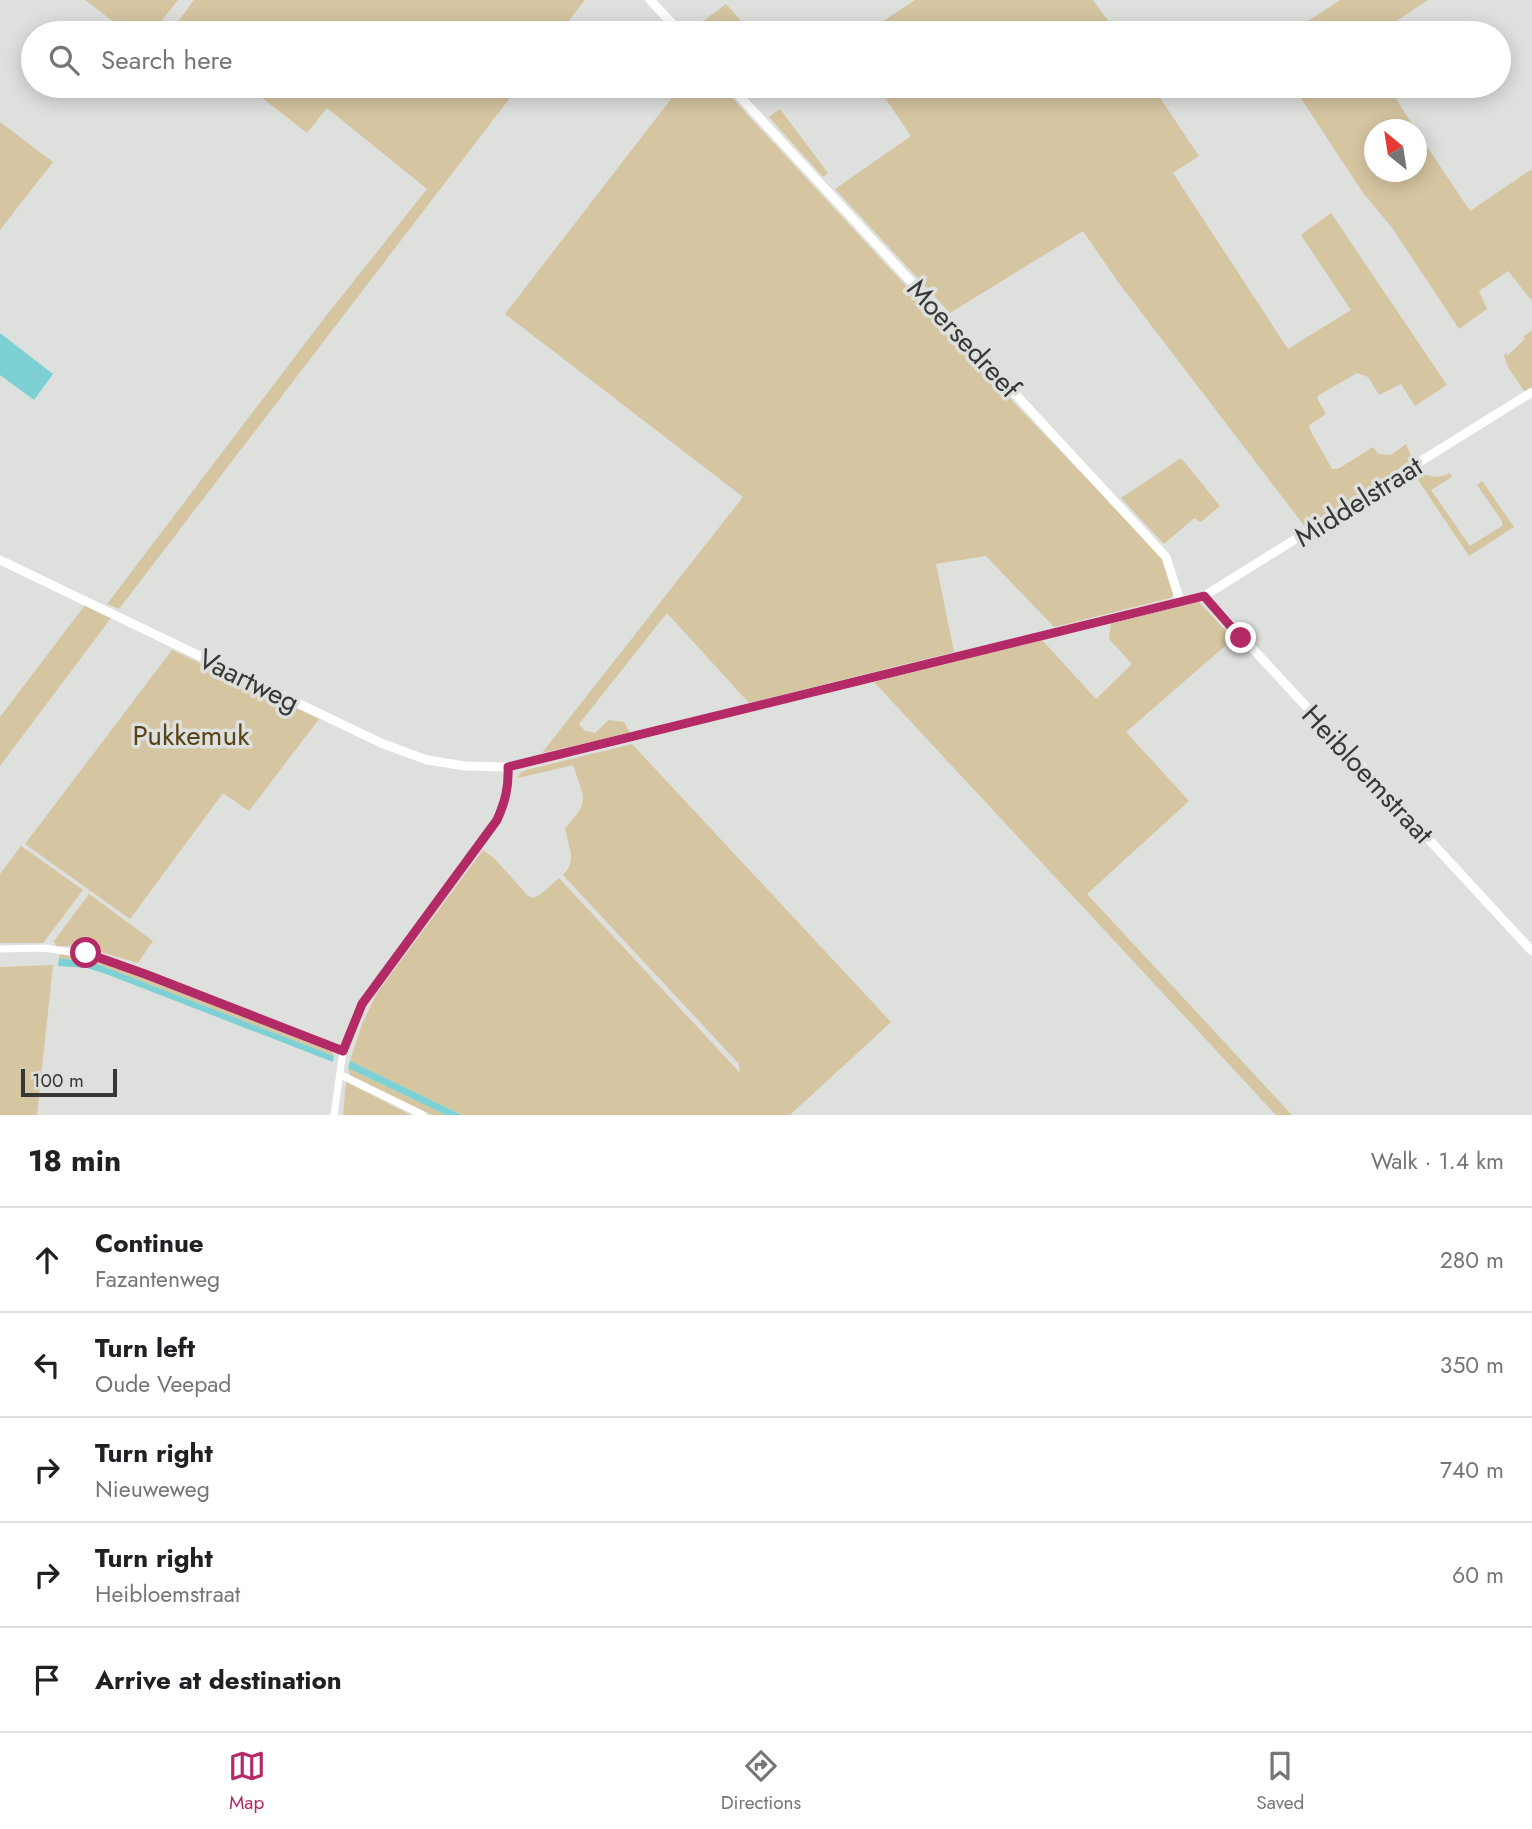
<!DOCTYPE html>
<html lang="en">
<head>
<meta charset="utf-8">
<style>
  :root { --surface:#fff; --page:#f2f2f2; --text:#202124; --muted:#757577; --line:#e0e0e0; --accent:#b42a67 }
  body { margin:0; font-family:Jost,sans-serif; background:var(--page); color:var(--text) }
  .compass { position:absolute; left:1364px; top:119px; width:63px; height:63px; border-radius:50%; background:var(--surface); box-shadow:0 4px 18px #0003; rotate:330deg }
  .scale { position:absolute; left:21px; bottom:18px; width:96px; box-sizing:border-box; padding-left:7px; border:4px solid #363736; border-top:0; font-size:19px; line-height:24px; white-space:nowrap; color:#363736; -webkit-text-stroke:5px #dde0dc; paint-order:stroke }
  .stop { position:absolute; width:21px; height:21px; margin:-16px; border:5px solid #b42a67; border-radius:50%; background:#fff }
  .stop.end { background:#b42a67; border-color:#fff; box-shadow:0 2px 7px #0008 }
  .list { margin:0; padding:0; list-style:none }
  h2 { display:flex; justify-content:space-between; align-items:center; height:91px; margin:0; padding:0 28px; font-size:30px }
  h2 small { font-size:23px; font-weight:400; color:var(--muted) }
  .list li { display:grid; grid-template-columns:46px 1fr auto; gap:21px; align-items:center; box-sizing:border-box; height:105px; padding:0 28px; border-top:2px solid var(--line) }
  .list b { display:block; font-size:26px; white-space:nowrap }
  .list p { margin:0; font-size:23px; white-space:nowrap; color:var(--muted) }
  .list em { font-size:23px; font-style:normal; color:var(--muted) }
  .icon { flex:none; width:38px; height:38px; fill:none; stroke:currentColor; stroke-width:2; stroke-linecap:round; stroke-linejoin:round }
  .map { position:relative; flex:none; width:1532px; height:1115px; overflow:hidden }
  .search { position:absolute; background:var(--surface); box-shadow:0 4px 18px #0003; left:21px; right:21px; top:21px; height:77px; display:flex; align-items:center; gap:18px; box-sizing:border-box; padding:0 24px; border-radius:38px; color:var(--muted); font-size:26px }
  .sheet { height:616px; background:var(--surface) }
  nav { display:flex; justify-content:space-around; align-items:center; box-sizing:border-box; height:98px; border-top:2px solid var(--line); background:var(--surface); font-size:19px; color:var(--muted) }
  nav a { display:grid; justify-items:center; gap:4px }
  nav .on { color:var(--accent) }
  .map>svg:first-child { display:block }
  .green { fill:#d6c5a1 }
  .water { fill:#7dd1d4 }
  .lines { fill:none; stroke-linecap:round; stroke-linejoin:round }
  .minor { stroke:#fff; stroke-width:7 }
  .tertiary { stroke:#fff; stroke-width:9 }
  .route { stroke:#b42a67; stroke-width:9 }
  .labels { text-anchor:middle; stroke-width:7; stroke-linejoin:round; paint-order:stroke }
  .street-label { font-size:28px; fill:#363736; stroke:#dde0dc }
  .park-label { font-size:28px; fill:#584417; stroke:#dde0dc }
</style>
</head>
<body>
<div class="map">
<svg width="1532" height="1115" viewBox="0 0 1532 1115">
  <rect width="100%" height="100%" fill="#dde0dc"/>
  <path class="green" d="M85 0H178L152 33H128Z
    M194 0H585L559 33H180L173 28Z
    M915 0H1093L1117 33H865Z
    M1340 0H1428L1378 33H1290Z
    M726 4 749 30 744 33 689 32Z
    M247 86H519L119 609 107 604 322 321 427 189 327 108 307 133Z
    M681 86H721L1019 408 1164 559 1174 594 1170 598 1054 627 986 556 936 564 954 652 749 703 667 613 579 724 585 731 595 733 609 720 624 722 630 733 542 753 743 497 505 314Z
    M877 86H1152L1199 156 1173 173 1288 349 1351 310 1301 235 1331 213 1447 385 1415 406 1401 384 1379 395 1368 377 1357 373 1319 395 1317 398 1326 414 1309 425 1310 430 1332 469H1338L1373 447 1378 454 1391 455 1406 444 1413 460 1306 528 1118 282 1083 231 950 313 835 189 911 136Z
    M1293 86H1388L1416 130H1374V172H1416V130L1470 211 1532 169V301L1508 271 1479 291 1487 309 1459 329 1393 229 1361 190Z
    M780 109 828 173 823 177 769 117Z
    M0 122 53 162 0 230Z
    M1532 330V388L1525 392 1509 369 1504 356 1506 352 1507 356 1526 338H1522Z
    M1181 458 1220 506 1201 522 1194 518 1164 544 1121 498Z
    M1419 470C1428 478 1440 479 1450 473L1452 477 1431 490 1470 546 1502 526V521L1477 485 1482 481 1514 527 1469 556 1414 474Z
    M1199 602 1233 639 1126 732 1189 801 1087 894 1292 1115H1276L874 682 1042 640 1096 699 1132 664 1109 639 1111 623Z
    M85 605 111 618 0 766V717Z
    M172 650 319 719 249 811 223 793 130 919 25 844Z
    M632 744 891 1022 790 1115H462L350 1061 362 1024 377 993 483 850 495 859 528 896 533 898 541 894 559 878 740 1073 739 1064 563 875C578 861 568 846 565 828 591 801 584 798 573 765L518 778 519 774 526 770Z
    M21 846 83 890 43 943H0V874Z
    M89 894 153 941 138 963 81 946H56L54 941Z
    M61 953 94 958 331 1050 334 1056 97 964 59 958Z
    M53 965 37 1115H0V967Z
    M348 1068 446 1115H432L350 1075Z
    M346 1082 411 1115H343Z"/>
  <path class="water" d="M0 333 53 374 34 400 0 375Z
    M59 958 97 964 334 1056 333 1062 106 974 87 968 58 966Z
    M350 1061 462 1115H446L348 1068Z"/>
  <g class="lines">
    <path class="minor" d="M0 949 45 948 100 957 343 1051
      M341 1075 423 1115
      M334 1115 343 1051 362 1004 497 820C505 802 508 787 508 767"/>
    <path class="tertiary" d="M650 0 681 33
      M730 86 1166 557 1180 601
      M0 560 381 743 427 760 465 766 508 767 1204 596 1532 392
      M1204 596 1532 951"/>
  </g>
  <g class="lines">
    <path class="route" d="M86 953 145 974 343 1051 362 1004 497 820C505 802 509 787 508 767L1204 596 1241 638"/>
  </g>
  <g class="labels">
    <g class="street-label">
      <text transform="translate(964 338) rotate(47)" y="10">Moersedreef</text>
      <text transform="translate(1358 501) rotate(-32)" y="10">Middelstraat</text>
      <text transform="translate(249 680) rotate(26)" y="10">Vaartweg</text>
      <text transform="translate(1368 774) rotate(47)" y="10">Heibloemstraat</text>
    </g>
    <g class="park-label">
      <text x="191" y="745">Pukkemuk</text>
    </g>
  </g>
</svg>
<svg class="compass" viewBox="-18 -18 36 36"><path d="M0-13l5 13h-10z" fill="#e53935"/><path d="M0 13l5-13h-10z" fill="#757577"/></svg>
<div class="scale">100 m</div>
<div class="stop" style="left:86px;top:953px"></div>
<div class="stop end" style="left:1241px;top:638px"></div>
<div class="search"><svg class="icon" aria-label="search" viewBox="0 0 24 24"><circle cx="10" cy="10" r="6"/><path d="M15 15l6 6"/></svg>Search here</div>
</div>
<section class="sheet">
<h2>18 min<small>Walk · 1.4 km</small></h2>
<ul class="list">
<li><svg class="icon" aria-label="ahead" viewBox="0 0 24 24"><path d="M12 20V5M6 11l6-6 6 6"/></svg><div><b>Continue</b><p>Fazantenweg</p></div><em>280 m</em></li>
<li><svg class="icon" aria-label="left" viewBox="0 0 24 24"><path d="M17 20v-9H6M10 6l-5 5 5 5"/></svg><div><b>Turn left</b><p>Oude Veepad</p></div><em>350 m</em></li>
<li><svg class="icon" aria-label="right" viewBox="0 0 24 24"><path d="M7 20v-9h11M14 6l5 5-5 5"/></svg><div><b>Turn right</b><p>Nieuweweg</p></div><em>740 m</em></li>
<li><svg class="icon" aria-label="right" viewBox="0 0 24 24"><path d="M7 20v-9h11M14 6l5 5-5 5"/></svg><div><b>Turn right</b><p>Heibloemstraat</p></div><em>60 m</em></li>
<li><svg class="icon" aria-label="arrive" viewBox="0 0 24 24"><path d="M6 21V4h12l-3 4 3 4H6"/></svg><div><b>Arrive at destination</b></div></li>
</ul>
</section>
<nav>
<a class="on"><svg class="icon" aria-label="map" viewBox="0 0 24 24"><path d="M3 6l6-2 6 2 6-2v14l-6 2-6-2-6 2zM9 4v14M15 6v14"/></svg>Map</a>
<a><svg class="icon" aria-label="directions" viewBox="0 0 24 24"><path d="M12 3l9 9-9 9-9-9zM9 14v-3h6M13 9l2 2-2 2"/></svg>Directions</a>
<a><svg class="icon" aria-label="saved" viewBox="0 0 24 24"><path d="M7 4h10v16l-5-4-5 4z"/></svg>Saved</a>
</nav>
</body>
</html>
